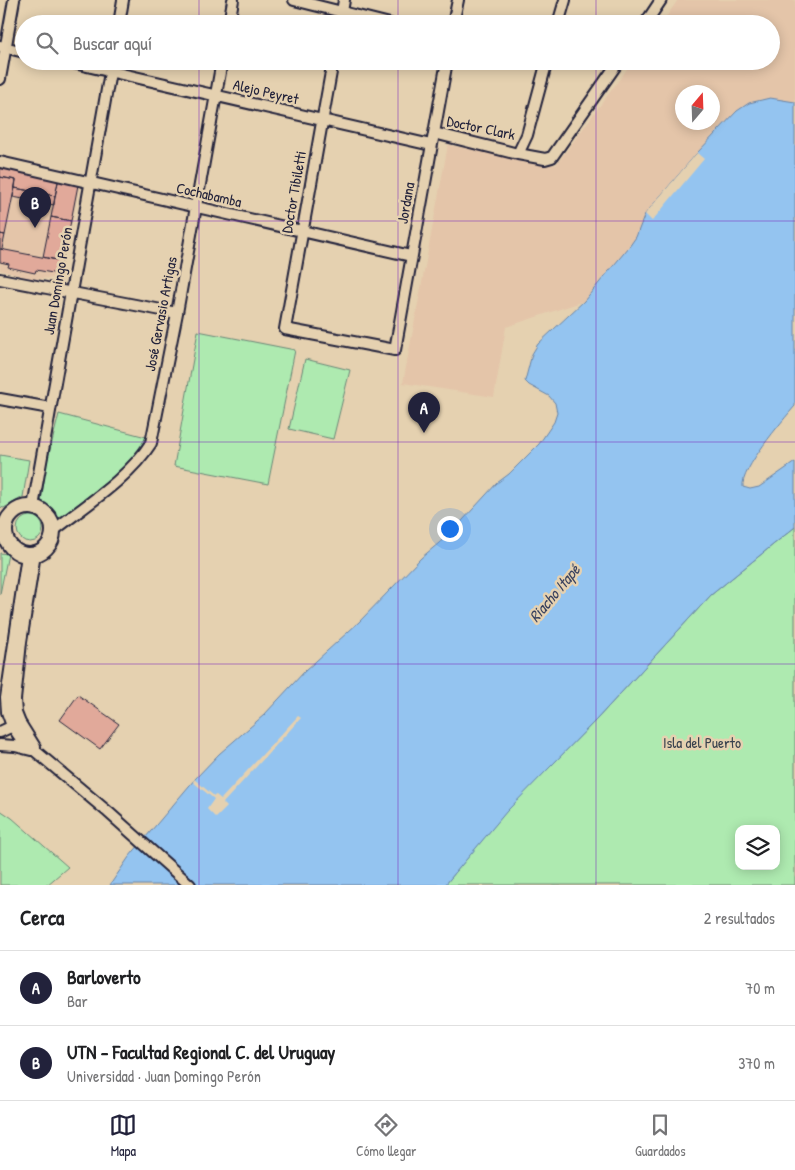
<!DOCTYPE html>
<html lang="es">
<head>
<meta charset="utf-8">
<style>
  :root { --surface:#fff; --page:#f6f6f6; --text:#202124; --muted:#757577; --line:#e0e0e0; --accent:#22223b }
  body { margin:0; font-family:"Patrick Hand",sans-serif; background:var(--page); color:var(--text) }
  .controls { position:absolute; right:15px; bottom:15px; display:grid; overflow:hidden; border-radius:10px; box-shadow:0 2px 12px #0003 }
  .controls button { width:45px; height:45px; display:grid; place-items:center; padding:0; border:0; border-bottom:1px solid var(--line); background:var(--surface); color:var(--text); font:25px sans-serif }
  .compass { position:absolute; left:675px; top:85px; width:45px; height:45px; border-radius:50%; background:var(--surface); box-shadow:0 2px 12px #0003; rotate:19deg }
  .you { position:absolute; left:449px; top:528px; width:18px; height:18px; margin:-12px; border:4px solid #fff; border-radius:50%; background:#1a73e8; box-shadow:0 0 0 8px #1a73e833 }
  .badge { display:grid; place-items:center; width:32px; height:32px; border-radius:50%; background:var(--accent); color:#fff; font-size:16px; font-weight:700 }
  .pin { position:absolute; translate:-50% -41px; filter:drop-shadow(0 1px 2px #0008) }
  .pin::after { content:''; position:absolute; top:26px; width:18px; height:15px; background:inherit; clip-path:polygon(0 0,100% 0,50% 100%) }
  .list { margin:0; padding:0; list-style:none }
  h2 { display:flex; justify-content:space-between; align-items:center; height:65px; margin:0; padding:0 20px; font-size:21px }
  h2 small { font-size:16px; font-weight:400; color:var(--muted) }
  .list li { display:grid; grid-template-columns:32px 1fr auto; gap:15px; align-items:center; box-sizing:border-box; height:75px; padding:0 20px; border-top:1px solid var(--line) }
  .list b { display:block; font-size:19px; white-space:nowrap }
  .list p { margin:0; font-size:16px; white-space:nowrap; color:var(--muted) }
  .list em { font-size:16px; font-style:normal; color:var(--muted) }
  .icon { flex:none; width:28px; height:28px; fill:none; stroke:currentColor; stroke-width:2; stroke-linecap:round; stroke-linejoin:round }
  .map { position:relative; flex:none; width:795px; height:885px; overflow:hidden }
  .search { position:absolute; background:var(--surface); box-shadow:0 2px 12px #0003; left:15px; right:15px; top:15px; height:55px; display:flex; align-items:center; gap:12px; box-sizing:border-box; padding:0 18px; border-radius:28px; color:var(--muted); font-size:19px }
  .sheet { height:215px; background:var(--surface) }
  nav { display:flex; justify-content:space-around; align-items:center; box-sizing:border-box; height:70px; border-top:1px solid var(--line); background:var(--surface); font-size:14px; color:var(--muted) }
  nav a { display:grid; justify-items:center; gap:2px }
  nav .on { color:var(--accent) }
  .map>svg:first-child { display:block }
  .built { fill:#e4c5a9; fill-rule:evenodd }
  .green { fill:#aeeab0; stroke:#688676; fill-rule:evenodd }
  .water { fill:#94c4f0; stroke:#6683a8 }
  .pier { fill:#e5d1b0 }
  .building { fill:#e1a99a; stroke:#22223b }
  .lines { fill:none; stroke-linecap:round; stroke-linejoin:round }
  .minor-casing { stroke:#22223b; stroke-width:14 }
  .major-casing { stroke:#22223b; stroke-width:18 }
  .minor { stroke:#e5d1b0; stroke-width:10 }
  .major { stroke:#e5d1b0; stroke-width:14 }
  .grid { fill:none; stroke:#7b2cbf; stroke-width:1; stroke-opacity:0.55 }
  .labels { text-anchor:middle; stroke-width:5; stroke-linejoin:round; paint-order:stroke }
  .street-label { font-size:15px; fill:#22223b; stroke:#e5d1b0 }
  .park-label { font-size:15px; fill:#37404d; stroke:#e5d1b0 }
  .water-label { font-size:16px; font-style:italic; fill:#39425f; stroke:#e5d1b0 }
</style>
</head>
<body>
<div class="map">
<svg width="795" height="885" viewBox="0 0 795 885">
  <rect width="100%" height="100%" fill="#e5d1b0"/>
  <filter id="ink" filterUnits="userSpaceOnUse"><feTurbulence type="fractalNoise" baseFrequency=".02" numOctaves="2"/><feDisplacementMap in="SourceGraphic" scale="10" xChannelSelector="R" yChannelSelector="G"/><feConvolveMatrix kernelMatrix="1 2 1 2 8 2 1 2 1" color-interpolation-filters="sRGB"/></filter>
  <g filter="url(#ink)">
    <path class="built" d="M678 0H795V102L770 98 758 100 737 111 697 153 645 214 636 237 629 247 584 301 506 327 494 397 403 383 448 145 556 165 633 61H771V24H661ZM682 92H712V122H682Z
      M0 163 80 185 59 278 31 279 0 270Z"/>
    <path class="green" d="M198 331 295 350 268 484 174 466Z
      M305 359 350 370 333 439 289 429Z
      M59 414 146 437C127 471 93 492 62 516H61L56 519 50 508 41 502 45 470Z
      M0 455 29 460 23 497 4 508 0 507Z
      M17 529a13 13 0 1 1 26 0a13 13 0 1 1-26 0Z
      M795 527V885H445L506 811 596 720 711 595ZM739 829H776V866H739Z
      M0 553 8 554 0 594Z
      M0 810 12 818 68 867 47 885H0Z"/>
    <path class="water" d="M770 98 795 102V406C783 420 740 470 743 487L750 489 759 487 795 462V527L711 595 596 720 507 811 445 885H110L129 857 195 779 219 754 264 715 305 671 359 622 421 558 451 533 497 483 509 474 539 444 554 422 557 413 555 403 549 396 529 385 525 381 532 354 538 344 584 301 629 247 636 237 645 214 697 153 737 111 749 103Z"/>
    <path class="pier" d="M697 153 704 159 652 221 645 214Z
      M298 716 301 718 223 803 227 807 216 818 207 809 214 799 193 782 194 779 214 796 216 795 221 799Z"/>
    <path class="building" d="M0 164 59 177 55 196 15 188 16 180 0 177Z
      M0 177 16 180 5 235 0 234Z
      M59 177 78 185 71 221 51 217Z
      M15 188 55 196 54 205 13 197Z
      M51 217 71 221 62 261 43 257Z
      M0 234 5 235 2 249H0Z
      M0 249 62 261 60 271 58 274 36 270 35 273 8 267 9 264 0 262Z
      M78 695 119 724 100 749 60 720Z"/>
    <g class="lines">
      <defs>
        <path id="minor" d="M294 0 390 24
          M119 24 123 0
          M229 24 233 0
          M340 24 344 0
          M453 24 458 0
          M558 24 565 0
          M645 24 661 0
          M0 46 24 52
          M65 61 431 145
          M333 61 285 329 395 350 447 61
          M0 79 14 0
          M434 133 518 154 527 135 547 61
          M518 154 545 159 552 157 619 61
          M0 162 411 256
          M0 279 177 313
          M0 399 50 408
          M33 507 112 61
          M53 531C86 505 129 478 151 443L177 313 222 61
          M35 554 21 642 15 700 16 713 20 723 35 747
          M27 555 6 698 7 712 12 726 21 739 108 812 190 885
          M0 732 17 724
          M0 745 15 746 31 750"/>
        <path id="major" d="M5 531a24 24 0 1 1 48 0a24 24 0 1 1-48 0Z"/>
      </defs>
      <use href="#minor" class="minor-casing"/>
      <use href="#major" class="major-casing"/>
      <use href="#minor" class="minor"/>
      <use href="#major" class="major"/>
    </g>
  </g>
  <path class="grid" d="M199 0V24M398 0V24M596 0V24M199 61V885M398 61V885M596 61V885M0 221H795M0 442H795M0 664H795"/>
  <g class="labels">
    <g class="street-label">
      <text transform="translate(266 92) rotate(13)" y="5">Alejo Peyret</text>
      <text transform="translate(481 128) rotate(12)" y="5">Doctor Clark</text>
      <text transform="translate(294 192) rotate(-80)" y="5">Doctor Tibiletti</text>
      <text transform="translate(209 195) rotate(13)" y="5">Cochabamba</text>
      <text transform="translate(406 203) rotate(-80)" y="5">Jordana</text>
      <text transform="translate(58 281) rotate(-80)" y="5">Juan Domingo Perón</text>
      <text transform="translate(161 314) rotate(-79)" y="5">José Gervasio Artigas</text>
    </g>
    <g class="park-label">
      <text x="702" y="748">Isla del Puerto</text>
    </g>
    <g class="water-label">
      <text transform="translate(554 593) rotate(-50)" y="6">Riacho Itapé</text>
    </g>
  </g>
</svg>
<div class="controls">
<button><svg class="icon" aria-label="layers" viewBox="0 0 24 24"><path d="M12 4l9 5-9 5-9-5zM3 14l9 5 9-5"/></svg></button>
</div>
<svg class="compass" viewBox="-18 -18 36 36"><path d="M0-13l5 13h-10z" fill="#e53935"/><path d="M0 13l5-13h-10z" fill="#757577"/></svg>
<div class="you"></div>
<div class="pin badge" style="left:424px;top:433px">A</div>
<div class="pin badge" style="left:35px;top:228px">B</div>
<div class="search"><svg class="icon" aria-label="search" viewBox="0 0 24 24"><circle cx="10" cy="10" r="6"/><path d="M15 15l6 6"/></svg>Buscar aquí</div>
</div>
<section class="sheet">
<h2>Cerca<small>2 resultados</small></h2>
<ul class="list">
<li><span class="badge">A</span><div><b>Barloverto</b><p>Bar</p></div><em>70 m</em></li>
<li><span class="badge">B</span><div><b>UTN - Facultad Regional C. del Uruguay</b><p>Universidad · Juan Domingo Perón</p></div><em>370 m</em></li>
</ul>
</section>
<nav>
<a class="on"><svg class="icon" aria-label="map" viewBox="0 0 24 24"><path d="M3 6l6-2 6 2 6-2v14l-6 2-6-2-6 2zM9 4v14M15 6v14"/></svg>Mapa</a>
<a><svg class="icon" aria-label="directions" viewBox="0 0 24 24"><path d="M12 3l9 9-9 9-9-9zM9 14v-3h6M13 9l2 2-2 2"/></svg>Cómo llegar</a>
<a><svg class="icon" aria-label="saved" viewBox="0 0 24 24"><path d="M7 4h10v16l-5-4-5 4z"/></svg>Guardados</a>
</nav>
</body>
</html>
